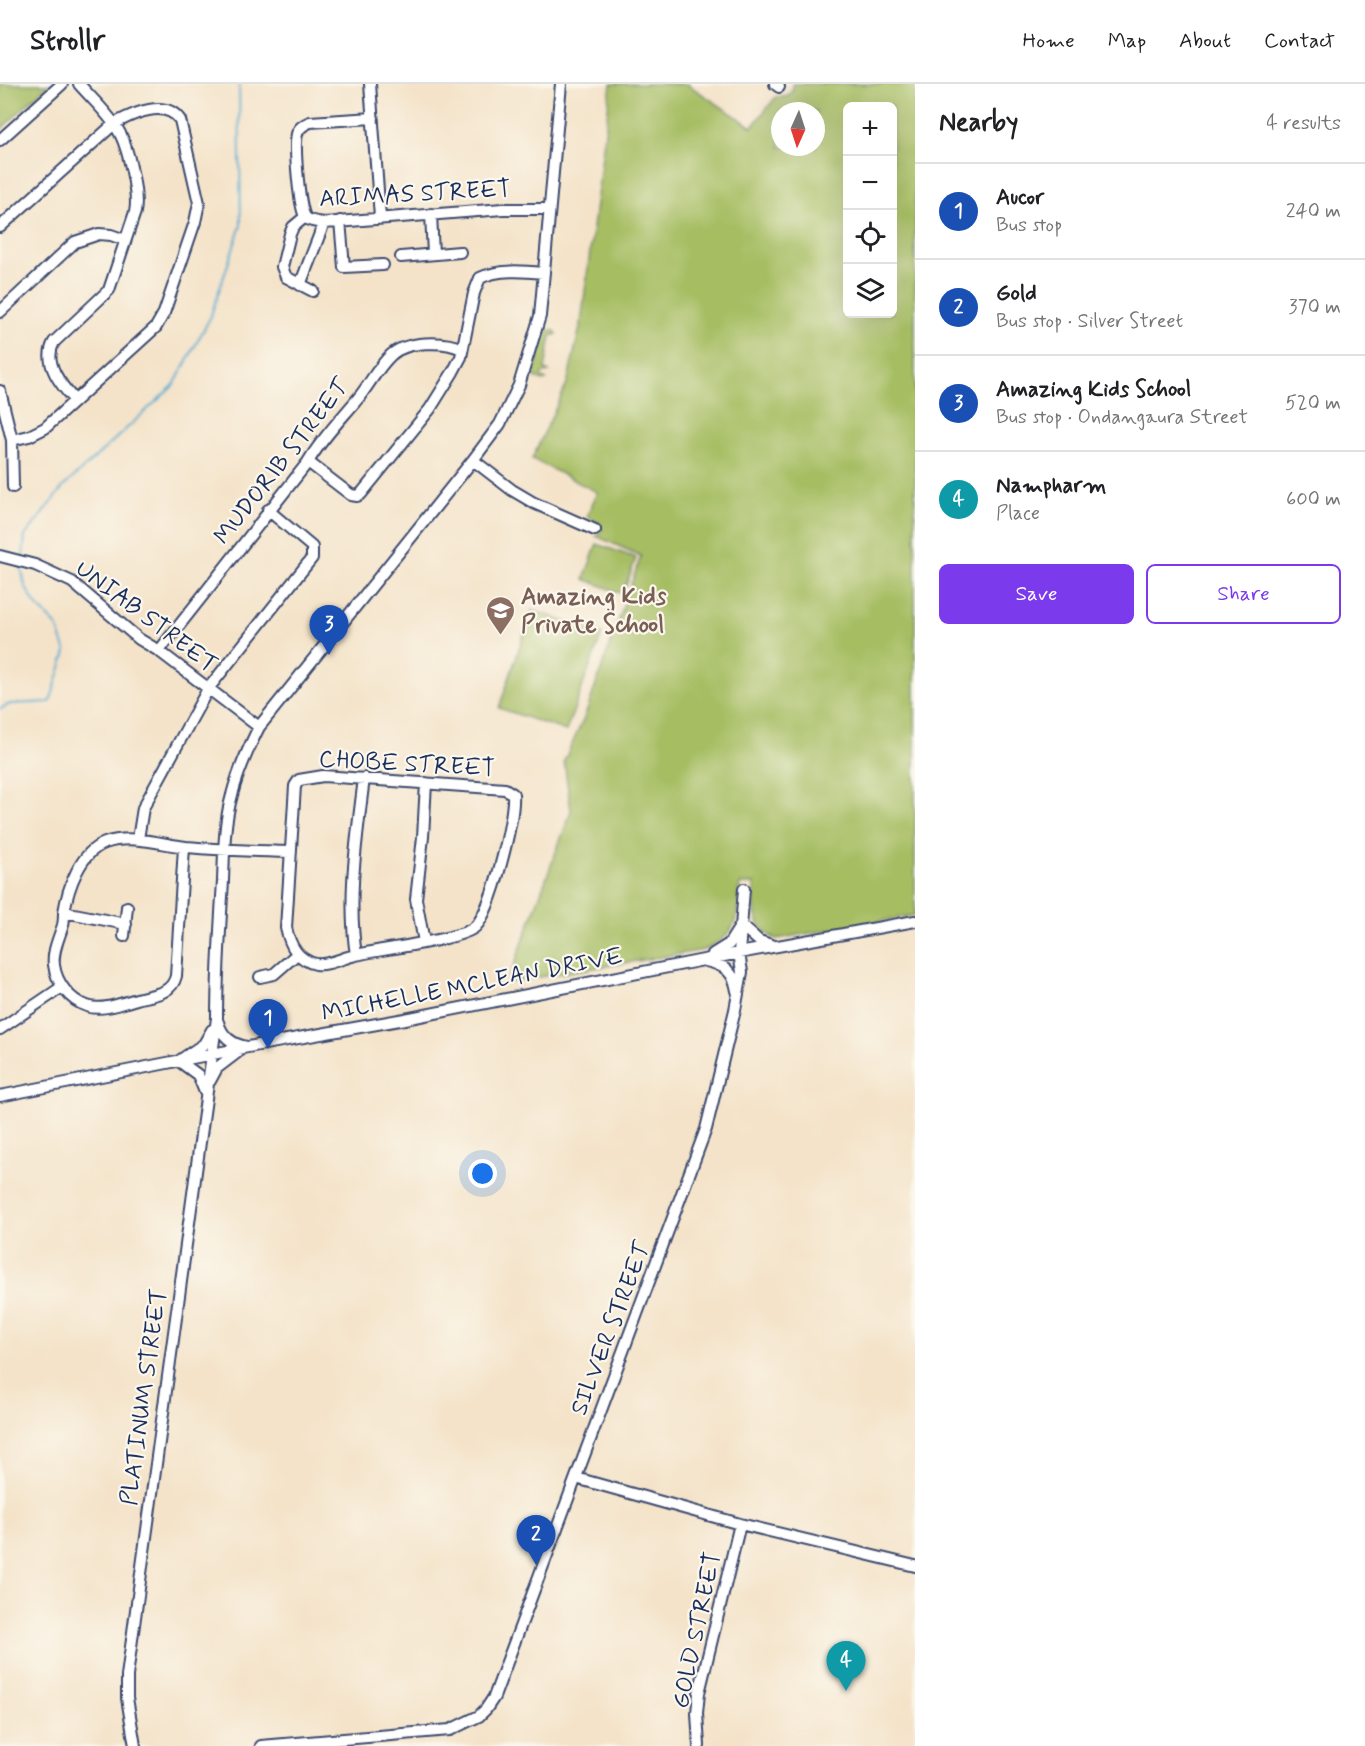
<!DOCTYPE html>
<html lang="en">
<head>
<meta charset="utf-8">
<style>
  :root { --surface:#fff; --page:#f6f6f6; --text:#202124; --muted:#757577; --line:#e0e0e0; --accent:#7c3aed }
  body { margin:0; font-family:Mynerve,sans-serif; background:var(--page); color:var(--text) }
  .controls { position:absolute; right:18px; top:18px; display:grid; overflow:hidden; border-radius:9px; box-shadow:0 6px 24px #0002 }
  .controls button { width:54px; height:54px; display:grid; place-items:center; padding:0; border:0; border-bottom:2px solid var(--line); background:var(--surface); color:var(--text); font:30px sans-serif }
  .compass { position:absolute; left:771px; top:18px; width:54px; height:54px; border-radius:50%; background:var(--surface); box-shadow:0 6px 24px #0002; rotate:183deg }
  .you { position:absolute; left:483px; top:1090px; width:21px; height:21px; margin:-15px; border:4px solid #fff; border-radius:50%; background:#1a73e8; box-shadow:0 0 0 9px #1a73e833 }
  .badge { display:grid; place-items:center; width:39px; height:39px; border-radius:50%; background:var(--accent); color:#fff; font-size:20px; font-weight:700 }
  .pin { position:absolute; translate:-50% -50px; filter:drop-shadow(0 2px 3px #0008) }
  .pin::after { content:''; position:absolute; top:32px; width:21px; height:18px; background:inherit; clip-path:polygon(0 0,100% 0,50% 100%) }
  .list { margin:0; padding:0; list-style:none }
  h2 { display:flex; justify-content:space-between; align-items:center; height:78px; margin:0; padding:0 24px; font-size:26px }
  h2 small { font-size:20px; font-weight:400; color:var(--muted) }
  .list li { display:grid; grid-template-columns:39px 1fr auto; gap:18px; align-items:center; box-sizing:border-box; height:96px; padding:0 24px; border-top:2px solid var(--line) }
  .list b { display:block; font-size:22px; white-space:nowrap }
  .list p { margin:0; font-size:20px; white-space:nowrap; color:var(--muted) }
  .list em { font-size:20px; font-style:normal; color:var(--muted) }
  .actions { display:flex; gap:12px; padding:18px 24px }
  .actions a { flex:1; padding:14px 0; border:2px solid var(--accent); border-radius:9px; text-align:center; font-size:21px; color:var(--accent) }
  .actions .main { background:var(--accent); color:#fff }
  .icon { flex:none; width:33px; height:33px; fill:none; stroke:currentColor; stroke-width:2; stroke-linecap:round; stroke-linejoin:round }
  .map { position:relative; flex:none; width:915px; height:1662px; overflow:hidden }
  header { display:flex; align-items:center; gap:36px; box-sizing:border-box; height:84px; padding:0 30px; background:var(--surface); border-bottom:2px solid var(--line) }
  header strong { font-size:28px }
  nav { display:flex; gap:33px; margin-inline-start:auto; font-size:21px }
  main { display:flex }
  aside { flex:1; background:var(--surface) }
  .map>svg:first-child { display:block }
  .green { fill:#a6bd62; stroke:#607660; stroke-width:1.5; fill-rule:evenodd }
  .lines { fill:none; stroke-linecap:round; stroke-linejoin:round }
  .stream { stroke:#54aad0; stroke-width:2 }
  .minor-casing { stroke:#3c4a6e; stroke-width:14 }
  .minor { stroke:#fff; stroke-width:10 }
  .labels { text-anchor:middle; stroke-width:4.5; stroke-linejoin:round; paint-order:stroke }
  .street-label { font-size:24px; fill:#1b2f5e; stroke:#fbf7ec }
  .education-label { font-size:24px; font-weight:bold; fill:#785e54; stroke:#fbf7ec; text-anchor:start }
</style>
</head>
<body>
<header>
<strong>Strollr</strong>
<nav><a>Home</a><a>Map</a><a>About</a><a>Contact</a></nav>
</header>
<main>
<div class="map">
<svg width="915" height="1662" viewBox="0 0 915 1662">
  <rect width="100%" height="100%" fill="#fbf7ec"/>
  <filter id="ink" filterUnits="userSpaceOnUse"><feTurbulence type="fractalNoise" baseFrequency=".0167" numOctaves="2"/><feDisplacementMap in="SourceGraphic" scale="12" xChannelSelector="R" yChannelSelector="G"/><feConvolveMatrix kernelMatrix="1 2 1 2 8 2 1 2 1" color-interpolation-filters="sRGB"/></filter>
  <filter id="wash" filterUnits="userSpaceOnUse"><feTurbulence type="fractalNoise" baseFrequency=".008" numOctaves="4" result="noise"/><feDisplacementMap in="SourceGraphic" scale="24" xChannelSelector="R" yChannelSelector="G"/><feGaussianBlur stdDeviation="1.35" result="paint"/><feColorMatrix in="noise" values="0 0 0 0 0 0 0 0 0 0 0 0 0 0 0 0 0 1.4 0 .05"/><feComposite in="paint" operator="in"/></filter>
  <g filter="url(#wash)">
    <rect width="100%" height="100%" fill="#f4e3c9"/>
    <path class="green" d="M0 0H49L0 46Z
      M611 0H687L752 43 776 13H787L793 5 792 0H915V831L776 855C752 844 754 823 754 800H740C735 836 742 847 704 866L508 898 571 727 564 677 585 632 641 472 596 452 602 446 600 439 587 433 597 408 532 375 567 300 581 239ZM848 22H892V230H848ZM780 27H816V63H780Z
      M549 246 555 247 557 250 551 252 545 285 549 288 543 289 541 293 546 296 542 297 536 294 534 288 545 249Z
      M597 460 636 474 623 510 584 495Z
      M532 526 602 550 566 647 499 624Z"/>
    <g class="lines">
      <path class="stream" d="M23 473 25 452 63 403 174 301 210 234 241 141 239 0
        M0 625 10 620 50 618 66 568 57 542 36 521 25 502 21 482"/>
    </g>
  </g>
  <g filter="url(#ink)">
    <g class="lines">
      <defs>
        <path id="minor" d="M370 0 380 133
          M775 0 779 3
          M373 34 310 38C304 41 299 43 297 50 294 62 299 126 306 134 311 138 318 138 324 139L503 125H549
          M0 56 62 0
          M431 130 433 170
          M305 133 293 143 290 150 282 183 286 193 313 207
          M340 137 344 183 383 181
          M0 143 114 40C132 30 165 14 180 36L199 119 195 138 164 229 156 243 45 344 29 352 12 356
          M401 173 460 168
          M300 201 324 139
          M0 228 75 158 99 150 111 151 125 156
          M0 307 12 356 13 403
          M75 317C62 302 42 279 54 258L109 206 135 128C139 111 128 62 118 46 108 29 92 15 79 0
          M473 376 512 406 534 419 595 446
          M308 378 351 411 357 412 361 410 430 325 453 288 461 273 474 209 480 194C498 185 523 187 543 189
          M0 472 35 481 72 498 139 555 159 567 259 643
          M159 567 308 378C322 354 342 334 360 312 370 299 379 282 391 271 406 257 444 256 462 265
          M323 692 505 705 513 710C515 734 492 825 476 842 463 856 380 865 356 871 344 873 328 882 316 880 297 876 290 861 286 844L295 702 299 696Z
          M138 755 143 724 208 605 312 474V463L268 426
          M184 763 176 892C172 909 155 911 140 914 125 918 102 928 87 922 70 917 56 898 54 881 52 868 59 854 63 841 64 837 64 832 64 828 68 804 80 768 105 759 131 750 160 760 186 763 221 766 256 767 291 768
          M64 828 126 840
          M124 852 127 823
          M424 858 416 815 423 753 426 699
          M713 870 729 860 741 841 759 857 774 862
          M356 871C347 812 357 753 364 694
          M706 877C724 881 734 887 737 907
          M260 893 274 890 297 870
          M218 938C222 953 232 960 247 963
          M0 945 62 903
          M210 997 217 984 238 968
          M205 1008 198 991 179 977 204 960 212 946
          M0 1012 248 963 405 935 739 869 915 837
          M576 1394 740 1440 915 1482
          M135 1662 127 1614V1592L217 934C217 888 220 843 223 797 224 768 224 739 232 711 238 687 248 665 259 643L473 376 500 340 519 301 540 232 561 0
          M261 1662 450 1646 479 1632 486 1625 494 1613 706 1045 735 926 742 888 739 869 744 805
          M699 1662 697 1629 699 1609 740 1440"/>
      </defs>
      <use href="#minor" class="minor-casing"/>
      <use href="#minor" class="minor"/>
    </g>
  </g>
  <defs>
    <symbol id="school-pin" viewBox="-11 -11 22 30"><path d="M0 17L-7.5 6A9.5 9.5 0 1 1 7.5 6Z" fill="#8d6e63" stroke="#fbf7ec"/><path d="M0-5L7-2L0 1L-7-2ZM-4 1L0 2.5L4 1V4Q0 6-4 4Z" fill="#fff"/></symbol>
  </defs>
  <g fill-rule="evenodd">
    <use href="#school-pin" x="484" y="510" width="33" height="45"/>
  </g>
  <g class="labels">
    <g class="street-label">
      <text transform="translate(415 109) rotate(-3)" y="8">ARIMAS STREET</text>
      <text transform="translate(281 377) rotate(-52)" y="8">MUDORIB STREET</text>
      <text transform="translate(147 532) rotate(37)" y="8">UNIAB STREET</text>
      <text transform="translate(407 679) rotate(3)" y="8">CHOBE STREET</text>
      <text transform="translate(472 900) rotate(-11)" y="8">MICHELLE MCLEAN DRIVE</text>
      <text transform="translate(610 1244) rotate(-69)" y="8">SILVER STREET</text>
      <text transform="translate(143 1313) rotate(-82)" y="8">PLATINUM STREET</text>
      <text transform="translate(696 1546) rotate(-78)" y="8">GOLD STREET</text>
    </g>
    <g class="education-label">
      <text x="521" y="520">Amazing Kids<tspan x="521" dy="28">Private School</tspan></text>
    </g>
  </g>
</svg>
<div class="controls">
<button>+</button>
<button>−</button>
<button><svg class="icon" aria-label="locate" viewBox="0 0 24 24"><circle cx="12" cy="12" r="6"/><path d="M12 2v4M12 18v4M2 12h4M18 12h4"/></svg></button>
<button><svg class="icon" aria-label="layers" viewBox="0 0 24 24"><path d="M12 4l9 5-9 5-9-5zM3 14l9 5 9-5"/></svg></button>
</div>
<svg class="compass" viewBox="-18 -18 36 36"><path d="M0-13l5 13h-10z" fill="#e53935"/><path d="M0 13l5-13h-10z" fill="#757577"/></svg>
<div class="you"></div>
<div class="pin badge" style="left:268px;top:965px;background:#1a4fb4">1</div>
<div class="pin badge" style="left:536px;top:1481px;background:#1a4fb4">2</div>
<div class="pin badge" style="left:329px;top:571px;background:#1a4fb4">3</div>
<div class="pin badge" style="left:846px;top:1607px;background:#0f9aa8">4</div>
</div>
<aside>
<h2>Nearby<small>4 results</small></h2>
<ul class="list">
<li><span class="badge" style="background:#1a4fb4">1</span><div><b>Aucor</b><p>Bus stop</p></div><em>240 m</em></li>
<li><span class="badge" style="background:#1a4fb4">2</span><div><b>Gold</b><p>Bus stop · Silver Street</p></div><em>370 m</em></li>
<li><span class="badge" style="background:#1a4fb4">3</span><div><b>Amazing Kids School</b><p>Bus stop · Ondangaura Street</p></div><em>520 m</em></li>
<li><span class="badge" style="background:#0f9aa8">4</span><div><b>Nampharm</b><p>Place</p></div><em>600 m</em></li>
</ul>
<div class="actions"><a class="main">Save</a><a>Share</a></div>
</aside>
</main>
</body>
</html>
